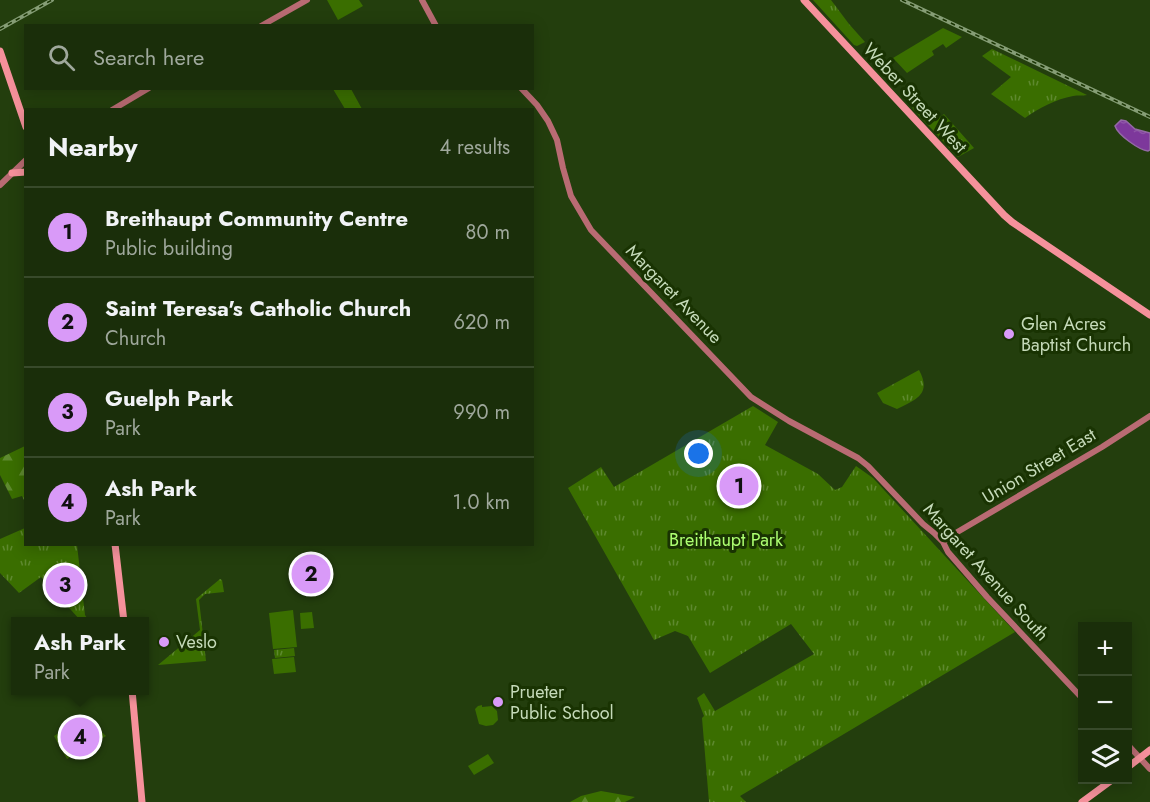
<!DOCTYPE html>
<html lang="en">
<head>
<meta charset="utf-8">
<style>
  :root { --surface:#1a2e0a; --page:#233613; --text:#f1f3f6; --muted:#9fa89c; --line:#384a2b; --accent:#d99af8 }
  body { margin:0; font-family:Jost,sans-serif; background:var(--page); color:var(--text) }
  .controls { position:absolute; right:18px; bottom:18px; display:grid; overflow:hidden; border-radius:0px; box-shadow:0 3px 15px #0003 }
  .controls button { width:54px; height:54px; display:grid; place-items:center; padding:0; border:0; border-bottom:2px solid var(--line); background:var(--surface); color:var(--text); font:30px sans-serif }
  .you { position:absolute; left:699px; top:454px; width:21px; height:21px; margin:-15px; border:4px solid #fff; border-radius:50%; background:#1a73e8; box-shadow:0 0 0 9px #1a73e833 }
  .badge { display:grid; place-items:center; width:39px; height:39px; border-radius:50%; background:var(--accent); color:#111; font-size:20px; font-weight:700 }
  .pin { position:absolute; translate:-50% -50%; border:3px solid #fff; box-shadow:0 2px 6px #0006 }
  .popup { position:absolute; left:11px; top:617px; width:138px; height:78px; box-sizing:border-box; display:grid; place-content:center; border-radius:0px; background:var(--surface); filter:drop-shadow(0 2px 4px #0005); font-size:20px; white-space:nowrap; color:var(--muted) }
  .popup b { font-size:22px; color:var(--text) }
  .popup::after { content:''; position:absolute; left:50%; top:100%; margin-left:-12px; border:12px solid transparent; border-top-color:var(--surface) }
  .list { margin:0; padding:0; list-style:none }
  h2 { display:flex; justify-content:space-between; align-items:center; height:78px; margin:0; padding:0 24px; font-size:26px }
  h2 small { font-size:20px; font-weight:400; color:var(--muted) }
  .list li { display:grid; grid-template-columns:39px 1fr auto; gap:18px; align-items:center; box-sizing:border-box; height:90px; padding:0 24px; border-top:2px solid var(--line) }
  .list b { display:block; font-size:22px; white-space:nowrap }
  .list p { margin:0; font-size:20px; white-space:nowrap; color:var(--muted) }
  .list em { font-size:20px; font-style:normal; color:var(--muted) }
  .icon { flex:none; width:33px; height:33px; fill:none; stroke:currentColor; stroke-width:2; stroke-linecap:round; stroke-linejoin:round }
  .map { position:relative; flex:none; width:1150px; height:802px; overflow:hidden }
  .search { position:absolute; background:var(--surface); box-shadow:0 3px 15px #0003; left:24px; top:24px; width:510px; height:66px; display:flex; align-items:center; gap:15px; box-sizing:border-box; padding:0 21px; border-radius:0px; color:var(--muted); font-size:22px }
  .panel { position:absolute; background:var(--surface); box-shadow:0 3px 15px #0003; left:24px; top:108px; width:510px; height:438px; border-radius:0px }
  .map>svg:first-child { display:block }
  .green { fill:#3a6e00 }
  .forest { fill:url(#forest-firs) }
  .park { fill:url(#park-tufts) }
  .water { fill:url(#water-ripples); stroke:#9369a4; stroke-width:1.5 }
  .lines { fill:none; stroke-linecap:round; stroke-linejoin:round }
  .tertiary { stroke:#b96b73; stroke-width:6 }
  .secondary { stroke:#f5919b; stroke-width:7 }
  .rail-casing { stroke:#859d75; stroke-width:4 }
  .rail { stroke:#193302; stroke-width:1.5; stroke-dasharray:4.5; stroke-linecap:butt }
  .poi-dot { fill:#d99af8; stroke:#193302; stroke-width:2 }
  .labels { text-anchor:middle; stroke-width:6; stroke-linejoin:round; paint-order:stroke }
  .street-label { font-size:18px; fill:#c5dab9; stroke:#193302 }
  .poi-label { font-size:18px; fill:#c5dab9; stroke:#193302; text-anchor:start }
  .park-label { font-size:18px; fill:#adff71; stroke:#193302 }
</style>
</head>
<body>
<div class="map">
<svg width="1150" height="802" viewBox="0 0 1150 802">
  <defs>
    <pattern id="forest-firs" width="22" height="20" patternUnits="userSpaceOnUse" patternTransform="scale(1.5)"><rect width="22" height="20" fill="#3a6e00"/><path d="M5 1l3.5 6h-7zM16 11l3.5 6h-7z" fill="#5e892f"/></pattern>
    <pattern id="park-tufts" width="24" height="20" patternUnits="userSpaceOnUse" patternTransform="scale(1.5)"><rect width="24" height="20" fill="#3a6e00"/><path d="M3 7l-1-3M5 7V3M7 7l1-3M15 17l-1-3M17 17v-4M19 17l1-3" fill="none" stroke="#5e892f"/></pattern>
    <pattern id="water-ripples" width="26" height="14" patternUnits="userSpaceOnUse" patternTransform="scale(1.5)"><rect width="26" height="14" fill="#7d389b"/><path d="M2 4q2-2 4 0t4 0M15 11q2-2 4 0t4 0" fill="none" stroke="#8e54a7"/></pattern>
  </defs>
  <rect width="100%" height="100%" fill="#233e0d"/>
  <path class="green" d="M327 0H359L363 6 338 20Z
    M943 28 962 37 946 48 943 44 932 51 934 55 907 73 893 58Z
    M293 610 297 647 273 649 269 613Z
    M312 612 314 628 301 629 300 613Z
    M294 657 296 672 274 674 272 659Z
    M482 705V707L492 706 497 711 498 720 493 725 486 726 479 724 475 709 478 706Z
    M488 754 494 763 474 775 468 766Z"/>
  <path class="forest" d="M25 446V502L22 496 12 499 0 475V458Z
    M601 791 635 797 625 802H570L581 796Z"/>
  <path class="park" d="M813 0H831L849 24 865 42 857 46 854 45Z
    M992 49 1087 95C1082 96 1078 95 1073 96 1056 99 1039 108 1025 118L991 94 1011 77 982 56Z
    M333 89H351L362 109H345Z
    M916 99 935 121 944 114 974 148 958 157 913 109 911 103Z
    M919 370C932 394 916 400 897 409L883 403 877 393Z
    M753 406 778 422 765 445 818 474 835 490 842 487 856 466 873 478 1015 632 740 796 746 802H709L702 718 704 716 697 698 704 693 715 711 814 654 791 624 710 673 688 636 675 631 654 640 568 488 601 467 614 487Z
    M25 528 26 544 77 545 85 615 89 621H81L41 577 19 593 0 573V539Z
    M220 579 222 580 224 592 205 594 199 600 206 661 158 665 200 630 196 599Z
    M294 648 295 656 275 658 274 650Z
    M85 716 106 736 67 759 54 736Z"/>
  <path class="water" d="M1121 120 1126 121 1135 129 1150 133V150L1148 151C1139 150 1118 135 1115 126Z"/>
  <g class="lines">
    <path class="tertiary" d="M422 0 436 26
      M261 26 307 0
      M521 88 537 105 548 121 557 140 563 168 571 196 591 230 751 397 789 421 858 458 868 466 923 524 934 533 943 542 948 552 987 597 1082 698
      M112 110 149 88
      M0 185 26 160
      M943 542 954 534 1102 447 1150 416
      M1128 745 1150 769"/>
    <path class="secondary" d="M804 0 1004 215 1012 222 1150 315
      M0 51 26 127
      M12 173 26 172
      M115 544 124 622
      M132 690 142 802
      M1128 767 1150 750
      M1082 802 1112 780"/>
    <defs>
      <path id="rail" d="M902 0 1150 117
        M0 29 52 0"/>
    </defs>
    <use href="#rail" class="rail-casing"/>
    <use href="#rail" class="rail"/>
  </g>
  <g class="poi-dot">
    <circle cx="1009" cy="334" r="6"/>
    <circle cx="164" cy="642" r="6"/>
    <circle cx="498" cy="702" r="6"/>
  </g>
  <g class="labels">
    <g class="street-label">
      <text transform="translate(915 98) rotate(47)" y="6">Weber Street West</text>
      <text transform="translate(674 294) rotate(46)" y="6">Margaret Avenue</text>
      <text transform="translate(1039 466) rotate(-31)" y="6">Union Street East</text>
      <text transform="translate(986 572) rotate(48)" y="6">Margaret Avenue South</text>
    </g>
    <g class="poi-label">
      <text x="1021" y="330">Glen Acres<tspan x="1021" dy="21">Baptist Church</tspan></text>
      <text x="176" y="648">Veslo</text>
      <text x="510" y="698">Prueter<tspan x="510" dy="21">Public School</tspan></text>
    </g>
    <g class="park-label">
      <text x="726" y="546">Breithaupt Park</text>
    </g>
  </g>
</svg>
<div class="controls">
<button>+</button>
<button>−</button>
<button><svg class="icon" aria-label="layers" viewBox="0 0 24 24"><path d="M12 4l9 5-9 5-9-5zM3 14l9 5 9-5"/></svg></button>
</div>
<div class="you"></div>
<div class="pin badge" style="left:739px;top:486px">1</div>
<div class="pin badge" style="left:311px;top:574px">2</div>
<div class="pin badge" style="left:65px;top:585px">3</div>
<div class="pin badge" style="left:80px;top:737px">4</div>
<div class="popup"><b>Ash Park</b>Park</div>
<div class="search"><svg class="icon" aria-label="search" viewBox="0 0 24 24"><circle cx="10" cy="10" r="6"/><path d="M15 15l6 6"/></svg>Search here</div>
<section class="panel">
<h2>Nearby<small>4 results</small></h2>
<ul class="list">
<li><span class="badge">1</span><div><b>Breithaupt Community Centre</b><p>Public building</p></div><em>80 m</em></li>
<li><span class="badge">2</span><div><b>Saint Teresa's Catholic Church</b><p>Church</p></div><em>620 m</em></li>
<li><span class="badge">3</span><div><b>Guelph Park</b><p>Park</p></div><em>990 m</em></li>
<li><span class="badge">4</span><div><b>Ash Park</b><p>Park</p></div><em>1.0 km</em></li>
</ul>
</section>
</div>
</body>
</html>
